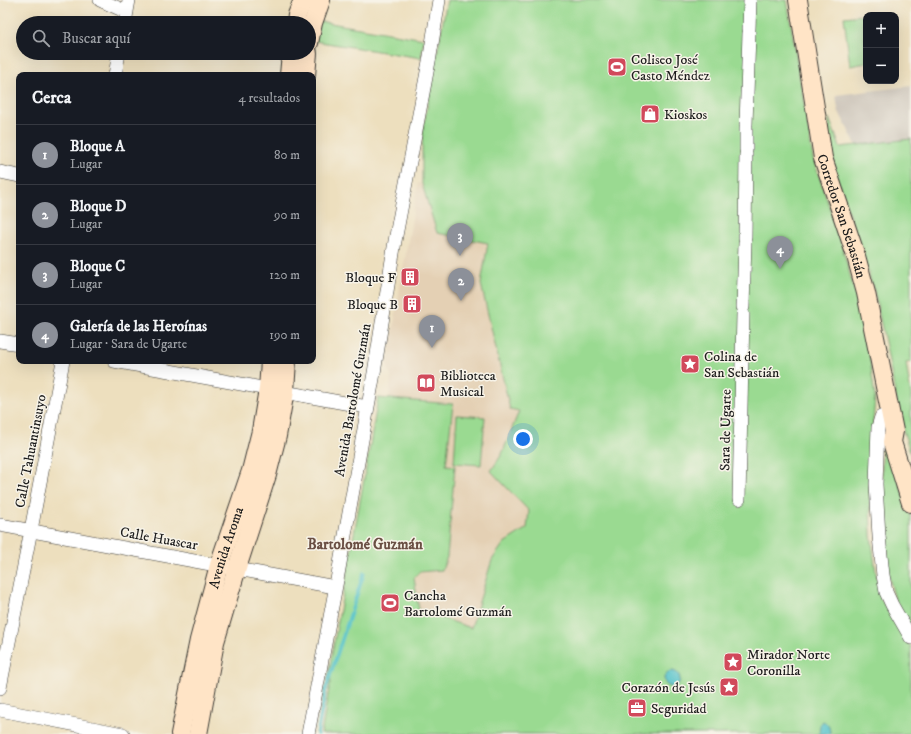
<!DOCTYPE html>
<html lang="es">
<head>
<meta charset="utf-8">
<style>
  :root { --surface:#171b24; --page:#242831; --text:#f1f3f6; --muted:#9ea1a6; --line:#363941; --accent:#8c9099 }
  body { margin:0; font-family:"IM FELL DW Pica",serif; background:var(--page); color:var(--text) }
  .controls { position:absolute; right:12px; top:12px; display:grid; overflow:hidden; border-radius:8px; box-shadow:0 4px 16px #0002 }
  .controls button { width:36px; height:36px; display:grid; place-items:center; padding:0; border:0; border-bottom:1px solid var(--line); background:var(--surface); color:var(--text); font:20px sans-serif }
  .you { position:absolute; left:523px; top:439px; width:14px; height:14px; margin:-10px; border:3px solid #fff; border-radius:50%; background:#1a73e8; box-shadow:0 0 0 6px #1a73e833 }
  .badge { display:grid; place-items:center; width:26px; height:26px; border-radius:50%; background:var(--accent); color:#fff; font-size:13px; font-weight:700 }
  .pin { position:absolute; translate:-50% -33px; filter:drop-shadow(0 1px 2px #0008) }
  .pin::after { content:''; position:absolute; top:21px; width:14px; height:12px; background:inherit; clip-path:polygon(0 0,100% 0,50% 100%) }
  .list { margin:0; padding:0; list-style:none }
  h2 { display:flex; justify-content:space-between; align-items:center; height:52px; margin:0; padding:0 16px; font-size:17px }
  h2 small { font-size:13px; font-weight:400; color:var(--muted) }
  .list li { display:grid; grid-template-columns:26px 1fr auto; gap:12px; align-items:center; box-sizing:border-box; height:60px; padding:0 16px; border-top:1px solid var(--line) }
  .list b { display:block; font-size:15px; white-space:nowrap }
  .list p { margin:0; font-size:13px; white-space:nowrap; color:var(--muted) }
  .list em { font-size:13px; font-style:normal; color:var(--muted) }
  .icon { flex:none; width:22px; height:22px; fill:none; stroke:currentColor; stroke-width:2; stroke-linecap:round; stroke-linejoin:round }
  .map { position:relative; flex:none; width:911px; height:734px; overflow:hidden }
  .search { position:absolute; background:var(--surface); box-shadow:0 4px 16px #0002; left:16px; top:16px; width:300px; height:44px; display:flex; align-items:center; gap:10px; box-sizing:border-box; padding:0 14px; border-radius:22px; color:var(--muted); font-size:15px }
  .panel { position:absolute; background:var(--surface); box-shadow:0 4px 16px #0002; left:16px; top:72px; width:300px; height:292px; border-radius:8px }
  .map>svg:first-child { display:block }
  .built { fill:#e4d0b4 }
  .industrial { fill:#cbc3b8 }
  .green { fill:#9ada91; stroke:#5b7b56 }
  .water { fill:#55c3ca; stroke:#387073 }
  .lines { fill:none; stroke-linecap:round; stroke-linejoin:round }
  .stream { stroke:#55c3ca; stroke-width:3.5 }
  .street-casing { stroke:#3b3934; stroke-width:14 }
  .secondary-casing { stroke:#3b3934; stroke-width:20 }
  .street { stroke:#fff; stroke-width:13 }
  .secondary { stroke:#ffe4c6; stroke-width:18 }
  .labels { text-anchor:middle; stroke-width:3; stroke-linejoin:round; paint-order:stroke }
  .poi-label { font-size:14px; fill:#1c1c1c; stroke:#f7f3e8; text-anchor:start }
  .street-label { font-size:14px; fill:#1c1c1c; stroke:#f7f3e8 }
  .neighbourhood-label { font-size:15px; font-weight:bold; fill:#6a4f44; stroke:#f7f3e8 }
</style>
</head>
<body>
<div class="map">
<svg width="911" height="734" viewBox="0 0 911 734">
  <rect width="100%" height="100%" fill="#f7f3e8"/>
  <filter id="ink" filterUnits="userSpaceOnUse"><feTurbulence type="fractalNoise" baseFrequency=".025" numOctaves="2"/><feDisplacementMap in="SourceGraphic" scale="8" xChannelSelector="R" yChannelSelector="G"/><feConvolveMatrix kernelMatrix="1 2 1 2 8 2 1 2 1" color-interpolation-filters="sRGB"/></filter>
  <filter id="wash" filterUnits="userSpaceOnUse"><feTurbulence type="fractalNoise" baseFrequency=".012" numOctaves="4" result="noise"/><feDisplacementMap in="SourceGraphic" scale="16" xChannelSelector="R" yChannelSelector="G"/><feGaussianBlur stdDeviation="0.9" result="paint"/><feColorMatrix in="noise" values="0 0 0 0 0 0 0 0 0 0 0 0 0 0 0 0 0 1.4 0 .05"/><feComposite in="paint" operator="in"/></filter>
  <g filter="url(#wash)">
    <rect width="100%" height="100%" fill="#eddfbe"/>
    <path class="built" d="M418 183 422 184 494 227 519 411 502 454 491 471 529 511 527 528 504 543 492 560 471 628 419 610 414 578 453 404 389 398 391 377 387 364Z"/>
    <path class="industrial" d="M911 86V139L856 145 838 110 836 95Z"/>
    <path class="green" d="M447 0H787L813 158 839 236 866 331 875 397 869 476 871 535 876 573 881 599 911 647V734H321L331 678 327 681 367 463 378 398 453 404 446 465 455 466 447 557 442 570 419 572 414 578 419 610 471 628 492 560 504 543 527 528 529 511 491 471 502 454 519 411 510 409 481 284 488 243 437 233 422 184V151L423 129Z
      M862 15 866 49V63L850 66 844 17Z
      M318 21 424 39 421 58 314 41Z
      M829 118 840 147 911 139V362L906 363 911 395V455L901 424 887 351 874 291 828 150Z
      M457 415 485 417 481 465 454 463Z
      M882 432 911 517V628L895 600 889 577 882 491Z"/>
    <path class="water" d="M664 679a8 8 0 1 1 16 0a8 8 0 1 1-16 0Z
      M823 721C829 724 830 729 830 734H819L820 725Z"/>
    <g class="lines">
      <path class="stream" d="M317 734 326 688 364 573"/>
    </g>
  </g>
  <g filter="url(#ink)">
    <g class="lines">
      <defs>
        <path id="street" d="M100 0 127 12
          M125 23 129 0
          M749 29 750 0
          M115 75 119 53
          M746 125 749 33
          M746 150V128
          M0 172 19 176
          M745 238 746 154
          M743 307 745 243
          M0 341 19 344
          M114 361 367 407
          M890 413 881 417 878 427 876 484 879 536 883 575 886 592 892 605 911 638
          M739 499 743 314
          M0 525 335 587
          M0 688 31 530 63 361
          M0 710 123 734
          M308 734 337 580 374 373 395 241 430 56 439 0"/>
        <g id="secondary">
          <path id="s1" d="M798 0 823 158 856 256 866 293 894 431 892 442 911 503"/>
          <path d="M296 23 297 15 303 0"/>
          <path d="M309 43 313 23 321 0"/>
          <path d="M289 75 291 53"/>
          <path d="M306 75 308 53"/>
          <path id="s2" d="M180 734 199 640 219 565 251 471 261 431 268 389 270 361"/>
          <path d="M198 734 215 642 237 568 267 475 277 436 285 391 287 361"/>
        </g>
      </defs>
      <use href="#street" class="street-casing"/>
      <use href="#secondary" class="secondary-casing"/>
      <use href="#street" class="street"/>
      <use href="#secondary" class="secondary"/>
    </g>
  </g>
  <defs>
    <symbol id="stadium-square" viewBox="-11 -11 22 22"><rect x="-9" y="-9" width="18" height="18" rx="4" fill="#d1495b" stroke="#f7f3e8"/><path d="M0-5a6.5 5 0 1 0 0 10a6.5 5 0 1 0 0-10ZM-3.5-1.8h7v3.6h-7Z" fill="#fff"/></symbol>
    <symbol id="shop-square" viewBox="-11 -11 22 22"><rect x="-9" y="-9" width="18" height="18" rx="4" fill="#d1495b" stroke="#f7f3e8"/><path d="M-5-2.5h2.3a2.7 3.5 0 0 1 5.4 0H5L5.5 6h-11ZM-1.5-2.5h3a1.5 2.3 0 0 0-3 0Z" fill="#fff"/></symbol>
    <symbol id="building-square" viewBox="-11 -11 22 22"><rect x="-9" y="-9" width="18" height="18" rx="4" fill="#d1495b" stroke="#f7f3e8"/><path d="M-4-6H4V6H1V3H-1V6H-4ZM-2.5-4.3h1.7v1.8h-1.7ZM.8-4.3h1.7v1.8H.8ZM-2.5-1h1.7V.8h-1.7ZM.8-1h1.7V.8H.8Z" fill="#fff"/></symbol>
    <symbol id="sight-square" viewBox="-11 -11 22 22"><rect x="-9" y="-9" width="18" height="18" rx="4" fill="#d1495b" stroke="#f7f3e8"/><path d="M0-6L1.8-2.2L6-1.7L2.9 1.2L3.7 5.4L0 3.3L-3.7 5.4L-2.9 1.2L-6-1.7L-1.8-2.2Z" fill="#fff"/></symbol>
    <symbol id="library-square" viewBox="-11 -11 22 22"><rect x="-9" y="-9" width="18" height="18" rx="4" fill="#d1495b" stroke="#f7f3e8"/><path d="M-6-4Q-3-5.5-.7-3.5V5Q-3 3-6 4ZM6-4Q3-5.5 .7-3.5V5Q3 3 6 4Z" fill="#fff"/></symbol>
    <symbol id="office-square" viewBox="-11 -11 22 22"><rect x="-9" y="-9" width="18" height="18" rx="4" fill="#d1495b" stroke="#f7f3e8"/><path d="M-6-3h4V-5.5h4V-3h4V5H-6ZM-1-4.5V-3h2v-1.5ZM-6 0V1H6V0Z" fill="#fff"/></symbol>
  </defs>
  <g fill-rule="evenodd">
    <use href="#stadium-square" x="606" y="56" width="22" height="22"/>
    <use href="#shop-square" x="639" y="103" width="22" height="22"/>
    <use href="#building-square" x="399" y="266" width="22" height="22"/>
    <use href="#building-square" x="401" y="293" width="22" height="22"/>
    <use href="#sight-square" x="679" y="353" width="22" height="22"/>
    <use href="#library-square" x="415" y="372" width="22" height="22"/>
    <use href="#stadium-square" x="379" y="592" width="22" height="22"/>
    <use href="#sight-square" x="722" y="651" width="22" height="22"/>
    <use href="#sight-square" x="718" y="676" width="22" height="22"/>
    <use href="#office-square" x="626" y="697" width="22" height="22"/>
  </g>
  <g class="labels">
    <g class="poi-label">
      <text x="631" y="64">Coliseo José<tspan x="631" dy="16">Casto Méndez</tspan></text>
      <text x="664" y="119">Kioskos</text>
      <text x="396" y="282" text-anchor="end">Bloque F</text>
      <text x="398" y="309" text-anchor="end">Bloque B</text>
      <text x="704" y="361">Colina de<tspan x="704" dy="16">San Sebastián</tspan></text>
      <text x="440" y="380">Biblioteca<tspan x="440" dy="16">Musical</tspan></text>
      <text x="404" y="600">Cancha<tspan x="404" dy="16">Bartolomé Guzmán</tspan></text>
      <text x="747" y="659">Mirador Norte<tspan x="747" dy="16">Coronilla</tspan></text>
      <text x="715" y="692" text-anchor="end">Corazón de Jesús</text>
      <text x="651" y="713">Seguridad</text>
    </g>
    <g class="street-label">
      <text dy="5" stroke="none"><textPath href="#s1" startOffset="221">Corredor San Sebastián</textPath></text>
      <text transform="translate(352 400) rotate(-80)" y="5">Avenida Bartolomé Guzmán</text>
      <text transform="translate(725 430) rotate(-89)" y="5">Sara de Ugarte</text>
      <text transform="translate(30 451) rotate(-79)" y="5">Calle Tahuantinsuyo</text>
      <text transform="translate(159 538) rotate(10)" y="5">Calle Huascar</text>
      <text dy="5" stroke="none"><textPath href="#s2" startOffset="192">Avenida Aroma</textPath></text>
    </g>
    <g class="neighbourhood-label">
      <text x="365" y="549">Bartolomé Guzmán</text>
    </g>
  </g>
</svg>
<div class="controls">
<button>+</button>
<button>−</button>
</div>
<div class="you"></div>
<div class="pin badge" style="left:432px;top:348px">1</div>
<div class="pin badge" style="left:461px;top:301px">2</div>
<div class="pin badge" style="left:460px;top:256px">3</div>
<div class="pin badge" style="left:780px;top:269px">4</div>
<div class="search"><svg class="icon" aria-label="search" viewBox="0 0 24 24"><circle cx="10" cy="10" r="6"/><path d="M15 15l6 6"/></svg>Buscar aquí</div>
<section class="panel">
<h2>Cerca<small>4 resultados</small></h2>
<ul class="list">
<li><span class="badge">1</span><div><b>Bloque A</b><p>Lugar</p></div><em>80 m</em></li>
<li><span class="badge">2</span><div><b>Bloque D</b><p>Lugar</p></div><em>90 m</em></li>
<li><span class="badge">3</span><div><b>Bloque C</b><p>Lugar</p></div><em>120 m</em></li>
<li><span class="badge">4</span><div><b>Galería de las Heroínas</b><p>Lugar · Sara de Ugarte</p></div><em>190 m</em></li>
</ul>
</section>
</div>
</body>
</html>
